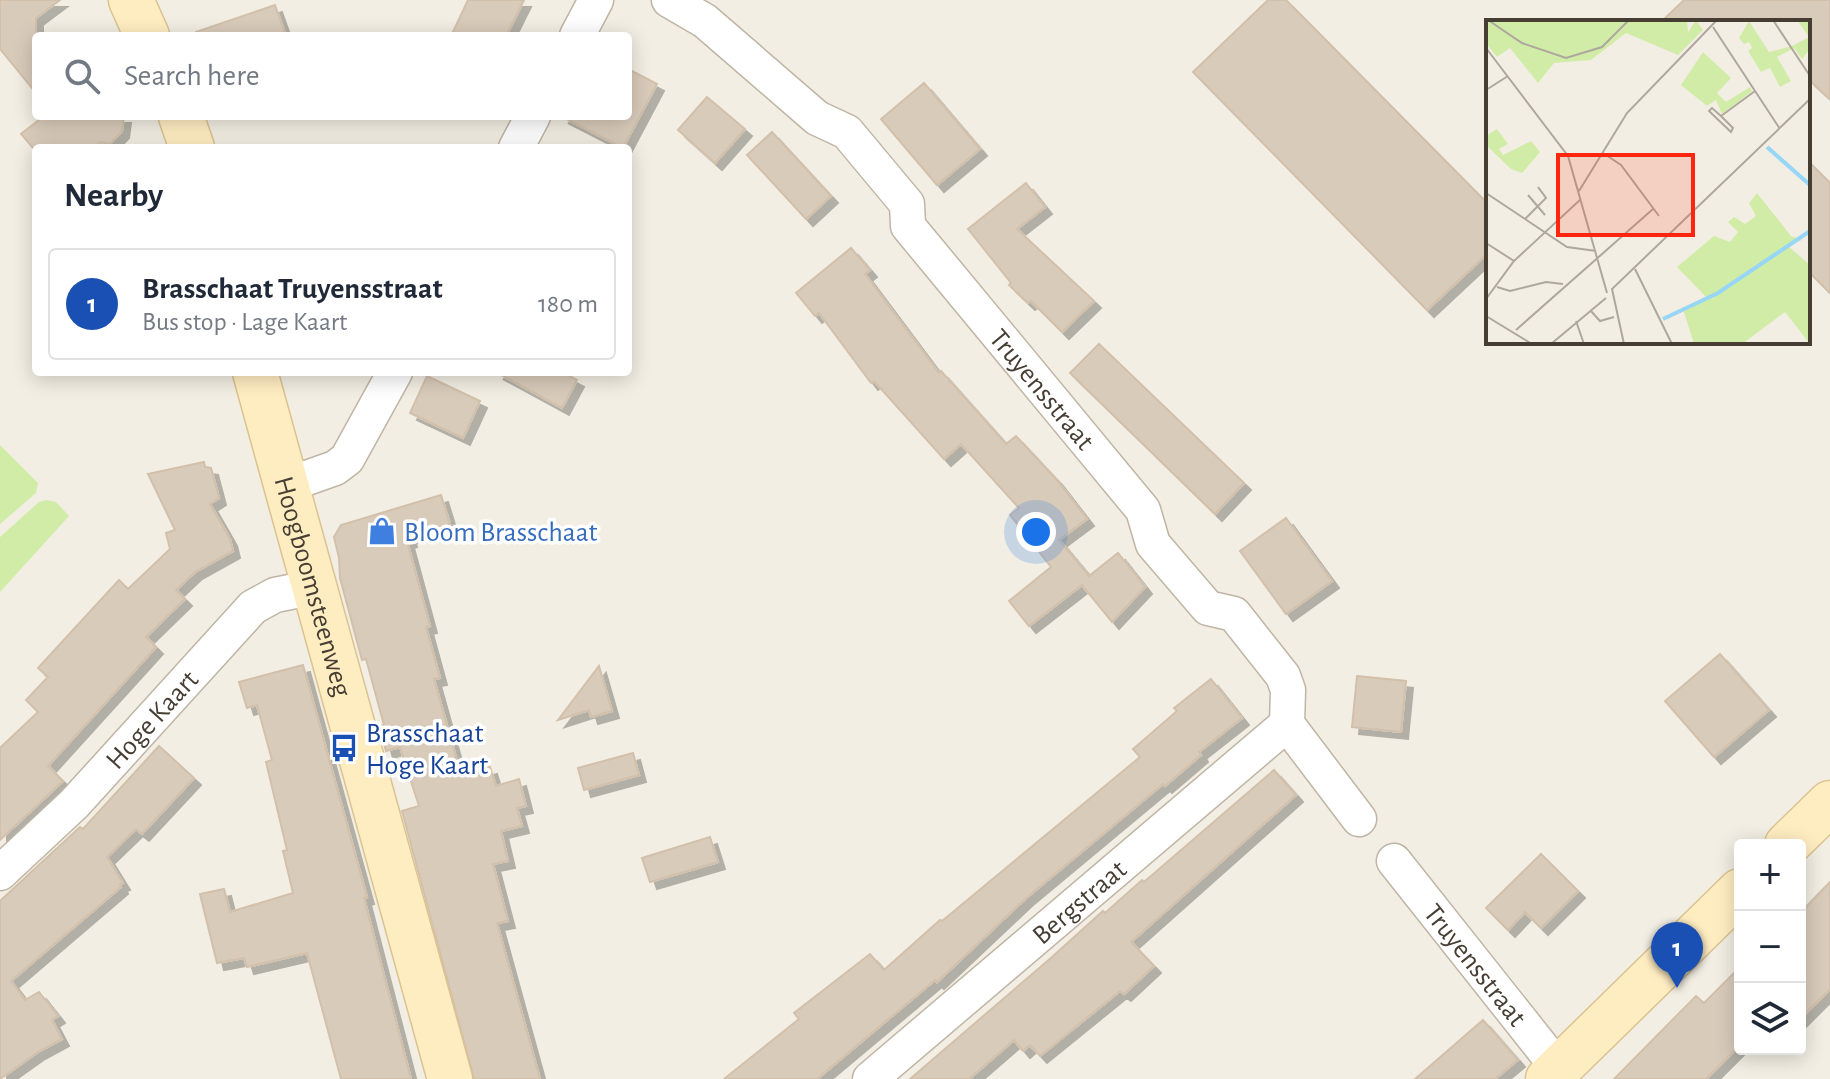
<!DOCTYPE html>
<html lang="en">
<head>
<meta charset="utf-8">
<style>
  :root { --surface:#fff; --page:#f6f6f7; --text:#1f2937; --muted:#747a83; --line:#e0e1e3; --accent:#db2777 }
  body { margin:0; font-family:"Alegreya Sans",sans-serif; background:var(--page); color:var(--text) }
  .controls { position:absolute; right:24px; bottom:24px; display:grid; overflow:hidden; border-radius:8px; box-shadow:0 4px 20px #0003 }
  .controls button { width:72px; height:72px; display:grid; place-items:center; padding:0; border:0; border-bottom:2px solid var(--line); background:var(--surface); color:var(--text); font:40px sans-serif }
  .you { position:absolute; left:1036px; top:532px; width:28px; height:28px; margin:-20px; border:6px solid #fff; border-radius:50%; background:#1a73e8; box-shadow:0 0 0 12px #1a73e833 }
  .badge { display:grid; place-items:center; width:52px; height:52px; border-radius:50%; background:var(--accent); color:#fff; font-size:26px; font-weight:700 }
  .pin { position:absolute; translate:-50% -66px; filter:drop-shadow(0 2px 4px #0008) }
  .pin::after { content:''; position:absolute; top:42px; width:28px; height:24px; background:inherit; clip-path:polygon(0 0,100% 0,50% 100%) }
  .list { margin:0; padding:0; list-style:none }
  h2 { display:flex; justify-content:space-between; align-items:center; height:104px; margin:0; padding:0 32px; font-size:34px }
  h2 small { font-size:26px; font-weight:400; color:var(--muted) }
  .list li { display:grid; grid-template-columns:52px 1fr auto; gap:24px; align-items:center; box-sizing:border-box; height:112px; margin:0 16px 16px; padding:0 16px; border:2px solid var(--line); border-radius:8px }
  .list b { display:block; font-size:30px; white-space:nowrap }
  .list p { margin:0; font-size:26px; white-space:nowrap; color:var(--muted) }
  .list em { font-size:26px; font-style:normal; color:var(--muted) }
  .icon { flex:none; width:44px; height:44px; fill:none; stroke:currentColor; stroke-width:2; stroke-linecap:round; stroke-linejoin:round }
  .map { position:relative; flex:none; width:1830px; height:1079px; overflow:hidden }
  .search { position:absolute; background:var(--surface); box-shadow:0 4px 20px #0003; left:32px; top:32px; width:600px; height:88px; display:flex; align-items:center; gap:20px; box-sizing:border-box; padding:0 28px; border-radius:8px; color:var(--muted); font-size:30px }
  .panel { position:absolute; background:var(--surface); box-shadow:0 4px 20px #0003; left:32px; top:144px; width:600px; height:232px; border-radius:8px }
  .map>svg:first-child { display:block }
  .green { fill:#d1eca7 }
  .building { fill:#d9cbba; stroke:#d2c0aa; stroke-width:2; filter:url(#shadow) }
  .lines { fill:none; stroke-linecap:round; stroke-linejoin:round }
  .street-casing { stroke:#c0b5a5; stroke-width:37 }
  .secondary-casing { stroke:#dbc390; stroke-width:47 }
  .street { stroke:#fff; stroke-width:34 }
  .secondary { stroke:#ffedc2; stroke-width:44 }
  .labels { text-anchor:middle; stroke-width:7; stroke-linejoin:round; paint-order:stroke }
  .street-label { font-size:28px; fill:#463d33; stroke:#fff }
  .shop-label { font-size:28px; fill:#366cbe; stroke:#fff; text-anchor:start }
  .transit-label { font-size:28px; fill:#164399; stroke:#fff; text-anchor:start }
  .inset-river { fill:none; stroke:#98d6f7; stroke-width:4 }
  .inset-road { fill:none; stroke:#aea79d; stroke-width:2 }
  .view { fill:#ff250f; fill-opacity:0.15; stroke:#ff250f; stroke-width:4 }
  .inset-edge { fill:none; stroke:#463d33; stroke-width:4 }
</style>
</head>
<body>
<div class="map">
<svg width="1830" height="1079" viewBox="0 0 1830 1079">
  <defs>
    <filter id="shadow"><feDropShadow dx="7" dy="7" stdDeviation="0" flood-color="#0004"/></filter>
  </defs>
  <rect width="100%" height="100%" fill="#f3eee3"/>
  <path class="green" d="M0 445 38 483 36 493 0 524Z
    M46 500 56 502 69 516 0 592V537L39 502Z"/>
  <path class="building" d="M0 0H60L36 18V93L0 49Z
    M468 0H524L506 36H451Z
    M1268 0H1286L1488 204V253L1427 310 1193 72Z
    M1684 0H1830V99L1808 79V22H1661Z
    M275 5 286 36H196V32Z
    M628 69 657 84 623 148 561 116H628Z
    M924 83 980 149 937 185 881 119Z
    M707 97 745 129 715 163 678 130Z
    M44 116H124L122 131 110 144 100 142 94 148H33L21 134Z
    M772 132 831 196 806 219 747 155Z
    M1808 161 1830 183V293L1808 271Z
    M1026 183 1045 207 1017 229 1094 301 1062 332 1031 301 1028 303 1009 285 1011 283 968 229Z
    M851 248 870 270 865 274 939 373 941 371 1006 444 1016 436 1056 479 1087 519 1059 540 1089 576 1118 553 1145 587 1112 622 1082 585 1029 626 1009 601 1051 567 1010 515 1019 508 961 444 944 459 874 381 871 383 819 313 815 316 796 293Z
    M1099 344 1244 483 1215 514 1070 373Z
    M496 372H562L577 380 562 408Z
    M427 376 480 401 463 438 410 413Z
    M204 462 205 467 211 468 219 498 210 504 230 539 233 551 195 572 176 590 185 599 146 637 156 647 48 766 63 781 0 840V748L38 712 26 700 48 677 38 668 119 580 128 589 170 549 166 533 175 530 148 474Z
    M441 495 450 524 409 536 410 540 407 541 430 626 426 627 440 678 434 679 461 775 490 767 496 786 519 779 526 806 517 808 522 826 501 831 508 861 493 864 508 921 497 923 540 1079H474L402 811 419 806 400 747 386 751 379 726 384 725 366 659 362 660 340 578 339 558 334 537 341 525Z
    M1286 518 1332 581 1286 614 1240 551Z
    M1720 654 1769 710 1714 757 1665 701Z
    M303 665 367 897 364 898 411 1079H341L307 953 247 967 244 958 217 963 200 894 224 889 230 912 293 893 283 851 287 850 266 762 272 760 257 705 247 708 239 682Z
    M599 666 612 711 591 717 589 710 558 720Z
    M1357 676 1406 681 1401 732 1352 727Z
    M1211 679 1242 718 1199 752 1201 755 1165 786 1163 784 1025 899 937 982 935 980 817 1079H724L799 1019 794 1013 870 954 884 970 940 920 942 921 1140 757 1133 749 1177 711 1174 708Z
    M159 746 194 778 142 834 136 829 107 857 123 883 120 884 121 887 11 981 25 1000 39 992 58 1016 52 1020 62 1039 38 1052 0 1079V901L80 827 83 829Z
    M633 753 639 775 584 790 578 768Z
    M1274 770 1296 795 1131 942 1154 966 1124 994 1120 991 1040 1056 1030 1045 1023 1051 1014 1040 969 1079H910L1052 957 1103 911 1105 913 1142 880 1144 882Z
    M710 837 718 862 650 882 642 858Z
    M1541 854 1578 891 1541 928 1525 912 1508 930 1486 908Z
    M1830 882V989L1800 1019V913Z
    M1740 967V1045L1706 1079H1614L1696 996 1704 1003Z
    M1483 1020 1518 1060 1495 1079H1415Z"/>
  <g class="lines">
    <defs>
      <g id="street">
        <path id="s1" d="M669 0 705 21 817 118 847 132 907 204 908 226 1143 510 1153 544 1208 608 1234 614 1283 676 1288 690 1287 724 1359 819"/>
        <path d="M577 36 596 0"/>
        <path d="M516 148 533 116"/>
        <path d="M287 485 335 468 347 459 395 372"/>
        <path id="s2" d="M1394 861 1559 1069"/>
        <path id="s3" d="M0 873 74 804 253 607 275 595 315 587"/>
        <path id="s4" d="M870 1079 1287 724"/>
      </g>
      <g id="secondary">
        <path d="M131 0 147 36"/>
        <path d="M181 116 192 148"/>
        <path id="s5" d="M255 372 450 1079"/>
        <path d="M1787 845 1830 803"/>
        <path d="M1548 1079 1740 891"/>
      </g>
    </defs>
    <use href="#street" class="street-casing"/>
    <use href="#secondary" class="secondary-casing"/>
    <use href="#street" class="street"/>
    <use href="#secondary" class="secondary"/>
  </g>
  <defs>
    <symbol id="shop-bare" viewBox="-9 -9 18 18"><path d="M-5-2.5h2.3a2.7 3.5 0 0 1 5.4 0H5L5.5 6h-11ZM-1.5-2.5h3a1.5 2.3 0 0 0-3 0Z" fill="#3f7fe0" stroke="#fff" stroke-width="2.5" paint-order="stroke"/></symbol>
    <symbol id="bus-bare" viewBox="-9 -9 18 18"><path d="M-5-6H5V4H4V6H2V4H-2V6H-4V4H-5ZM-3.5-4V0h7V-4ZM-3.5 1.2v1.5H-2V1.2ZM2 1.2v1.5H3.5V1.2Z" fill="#1a4fb4" stroke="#fff" stroke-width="2.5" paint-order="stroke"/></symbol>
  </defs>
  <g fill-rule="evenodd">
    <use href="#shop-bare" x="362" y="511" width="40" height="40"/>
    <use href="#bus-bare" x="324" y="728" width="40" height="40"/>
  </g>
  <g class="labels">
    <g class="street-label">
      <text dy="10" stroke="none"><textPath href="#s1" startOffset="550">Truyensstraat</textPath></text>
      <text dy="10" stroke="none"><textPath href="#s5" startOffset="222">Hoogboomsteenweg</textPath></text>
      <text dy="10" stroke="none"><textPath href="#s3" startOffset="216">Hoge Kaart</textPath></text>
      <text dy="10" stroke="none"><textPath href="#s4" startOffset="274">Bergstraat</textPath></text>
      <text dy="10" stroke="none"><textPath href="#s2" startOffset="132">Truyensstraat</textPath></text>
    </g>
    <g class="shop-label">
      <text x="404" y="541">Bloom Brasschaat</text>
    </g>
    <g class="transit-label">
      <text x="366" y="742">Brasschaat<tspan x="366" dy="32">Hoge Kaart</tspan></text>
    </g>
  </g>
  <g transform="translate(1486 20)">
    <rect width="324" height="324" fill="#f3eee3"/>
    <path d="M0 0H201L202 12 210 0 217 10 192 35 140 13 105 40 68 43 52 63 24 28 11 37 0 23ZM311 0H324V29L316 39 308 28 291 37 305 61 294 67 284 48 275 52 262 31 266 28 263 22 258 24 253 18 263 1 283 32 306 26 323 17ZM217 32 245 58 231 73 240 82 264 67 266 71 236 94 230 80 221 86 195 65ZM11 109 22 124 13 129 17 135 45 121 54 132 36 153 25 149 0 125V116ZM271 173 305 216 316 220 302 226 324 245V324L299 292 256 324H208L197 289 220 277 191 247 228 216 244 222 252 212 242 202 248 197 259 204 270 196 263 183Z" fill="#d1eca7"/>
    <path class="inset-river" d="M281 127 324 165M177 299 232 273 324 211"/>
    <path class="inset-road" d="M2 0 36 23 80 38 116 27 143 0M287 0 324 56M227 7 294 109M0 28 82 136 121 273M0 70 22 56M235 96 226 88 223 91 245 112 247 108 235 96 269 71M117 133 135 145 173 196M93 171 141 93 231 0M0 173 81 227 110 231M42 175 59 195M39 199 60 178 52 167M0 223 28 241M149 249 186 324M11 267 24 271 60 262 77 264M0 279 28 241 95 179M104 290 114 301 128 297M0 296 46 324M90 301 98 324M30 310 167 189M65 324 120 278M138 324 126 269 324 79"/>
    <path class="view" d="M72 135H207V215H72Z"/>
    <rect width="324" height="324" class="inset-edge"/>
  </g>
</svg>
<div class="controls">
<button>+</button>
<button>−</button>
<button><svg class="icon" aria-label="layers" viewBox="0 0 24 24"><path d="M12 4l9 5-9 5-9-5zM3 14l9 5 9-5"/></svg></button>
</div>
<div class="you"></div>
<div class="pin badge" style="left:1677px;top:988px;background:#1a4fb4">1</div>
<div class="search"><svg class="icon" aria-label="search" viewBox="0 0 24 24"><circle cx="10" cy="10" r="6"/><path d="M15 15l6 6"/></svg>Search here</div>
<section class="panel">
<h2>Nearby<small></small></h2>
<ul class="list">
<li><span class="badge" style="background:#1a4fb4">1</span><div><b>Brasschaat Truyensstraat</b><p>Bus stop · Lage Kaart</p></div><em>180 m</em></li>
</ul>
</section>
</div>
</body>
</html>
